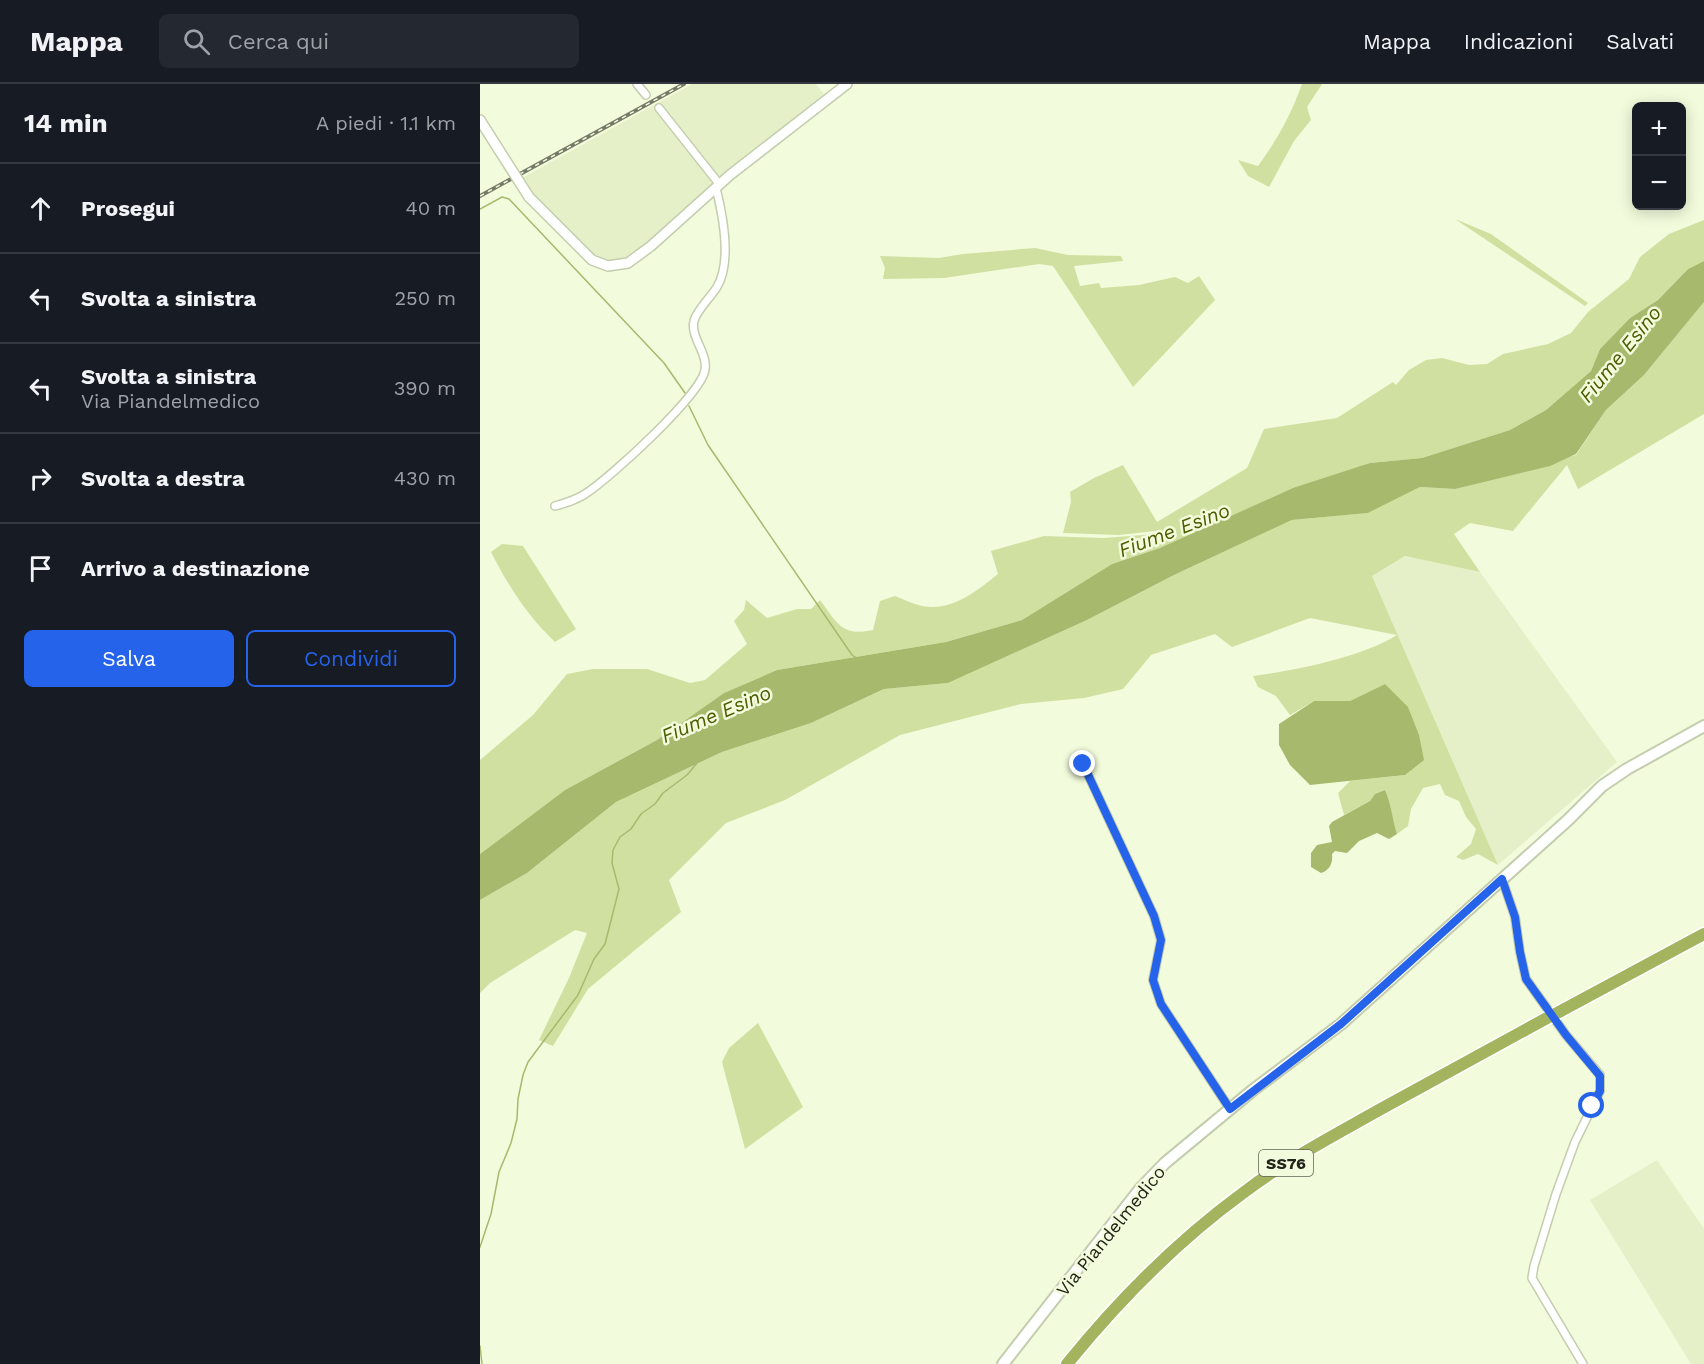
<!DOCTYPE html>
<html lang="it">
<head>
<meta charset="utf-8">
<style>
  :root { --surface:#171b24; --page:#242831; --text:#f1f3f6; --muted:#9ea1a6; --line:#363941; --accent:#2563eb }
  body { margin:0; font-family:"Work Sans",sans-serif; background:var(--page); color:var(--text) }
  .controls { position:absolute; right:18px; top:18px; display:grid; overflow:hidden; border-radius:9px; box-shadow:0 3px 15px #0003 }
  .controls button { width:54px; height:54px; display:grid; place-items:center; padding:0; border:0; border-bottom:2px solid var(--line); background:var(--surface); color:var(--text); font:30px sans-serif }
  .stop { position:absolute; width:18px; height:18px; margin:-14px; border:4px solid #2563eb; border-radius:50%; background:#fff }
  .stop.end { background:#2563eb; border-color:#fff; box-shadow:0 2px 6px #0008 }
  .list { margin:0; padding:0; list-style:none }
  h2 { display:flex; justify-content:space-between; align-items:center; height:78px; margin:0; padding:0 24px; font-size:26px }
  h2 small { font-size:20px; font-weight:400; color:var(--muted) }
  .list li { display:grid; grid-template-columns:39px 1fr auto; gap:18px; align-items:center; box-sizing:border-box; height:90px; padding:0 24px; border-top:2px solid var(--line) }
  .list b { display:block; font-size:22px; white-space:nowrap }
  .list p { margin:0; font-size:20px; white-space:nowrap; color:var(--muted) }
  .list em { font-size:20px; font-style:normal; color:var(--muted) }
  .actions { display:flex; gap:12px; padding:18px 24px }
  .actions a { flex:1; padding:14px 0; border:2px solid var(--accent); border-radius:9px; text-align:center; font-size:21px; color:var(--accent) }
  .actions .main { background:var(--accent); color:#fff }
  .icon { flex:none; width:33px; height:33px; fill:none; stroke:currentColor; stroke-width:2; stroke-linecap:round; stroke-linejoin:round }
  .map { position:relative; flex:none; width:1224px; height:1280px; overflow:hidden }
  header { display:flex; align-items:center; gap:36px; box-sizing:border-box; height:84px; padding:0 30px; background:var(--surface); border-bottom:2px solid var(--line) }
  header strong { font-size:28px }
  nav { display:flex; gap:33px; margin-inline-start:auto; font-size:21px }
  .search { width:420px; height:54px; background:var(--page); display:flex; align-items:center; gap:15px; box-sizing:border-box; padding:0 21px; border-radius:9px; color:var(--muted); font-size:22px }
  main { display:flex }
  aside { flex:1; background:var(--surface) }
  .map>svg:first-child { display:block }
  .built { fill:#e5f0c9 }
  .green { fill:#d0e0a1 }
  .water { fill:#a7b96d }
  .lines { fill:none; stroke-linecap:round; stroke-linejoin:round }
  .stream { stroke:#a7b96d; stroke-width:1.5 }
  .minor-casing { stroke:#c4cdae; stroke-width:10 }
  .tertiary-casing { stroke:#c4cdae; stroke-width:12 }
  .secondary-casing { stroke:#c4cdae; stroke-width:14 }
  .trunk-casing { stroke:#fff; stroke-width:15 }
  .minor { stroke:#fff; stroke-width:7 }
  .tertiary { stroke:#fff; stroke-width:9 }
  .secondary { stroke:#fff; stroke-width:10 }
  .trunk { stroke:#a2b45e; stroke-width:12 }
  .rail-casing { stroke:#757b67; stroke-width:4 }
  .rail { stroke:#f2fbdb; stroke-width:1.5; stroke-dasharray:4.5; stroke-linecap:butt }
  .tertiary-bridge-casing { stroke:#c4cdae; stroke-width:12; stroke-linecap:butt }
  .trunk-bridge-casing { stroke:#fff; stroke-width:15; stroke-linecap:butt }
  .tertiary-bridge { stroke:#fff; stroke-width:9 }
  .trunk-bridge { stroke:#a2b45e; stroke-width:12 }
  .route { stroke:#2563eb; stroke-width:8 }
  .labels { text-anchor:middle; stroke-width:5; stroke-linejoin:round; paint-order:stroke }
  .shield { fill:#f2fbdb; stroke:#606553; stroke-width:1.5 }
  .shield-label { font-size:16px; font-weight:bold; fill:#212519 }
  .street-label { font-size:18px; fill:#212519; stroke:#f2fbdb }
  .water-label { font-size:20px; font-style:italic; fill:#4d5c00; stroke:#f2fbdb }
</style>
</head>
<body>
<header>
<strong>Mappa</strong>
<div class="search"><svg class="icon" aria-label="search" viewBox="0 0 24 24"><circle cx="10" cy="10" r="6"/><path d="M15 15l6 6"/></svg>Cerca qui</div>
<nav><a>Mappa</a><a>Indicazioni</a><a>Salvati</a></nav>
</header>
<main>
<aside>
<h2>14 min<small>A piedi · 1.1 km</small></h2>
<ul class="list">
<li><svg class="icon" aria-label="ahead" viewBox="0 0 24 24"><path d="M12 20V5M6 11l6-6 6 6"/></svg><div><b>Prosegui</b></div><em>40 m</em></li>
<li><svg class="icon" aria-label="left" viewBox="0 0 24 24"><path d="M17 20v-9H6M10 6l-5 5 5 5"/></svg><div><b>Svolta a sinistra</b></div><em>250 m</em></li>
<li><svg class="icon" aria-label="left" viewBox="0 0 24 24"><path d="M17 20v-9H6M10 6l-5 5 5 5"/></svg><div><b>Svolta a sinistra</b><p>Via Piandelmedico</p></div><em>390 m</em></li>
<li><svg class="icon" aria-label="right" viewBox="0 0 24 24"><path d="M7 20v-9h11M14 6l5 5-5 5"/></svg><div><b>Svolta a destra</b></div><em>430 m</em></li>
<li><svg class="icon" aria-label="arrive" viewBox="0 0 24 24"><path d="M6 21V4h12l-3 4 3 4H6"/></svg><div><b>Arrivo a destinazione</b></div></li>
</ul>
<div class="actions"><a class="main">Salva</a><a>Condividi</a></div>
</aside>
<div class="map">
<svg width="1224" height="1280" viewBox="0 0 1224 1280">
  <rect width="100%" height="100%" fill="#f2fbdb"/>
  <path class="built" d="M212 0H336L344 10 240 95 154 171 141 177 129 179 116 173 56 116 42 94Z
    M925 472 1000 488 1137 678 1018 781 892 492Z
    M1177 1076 1224 1145V1280H1211L1110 1116Z"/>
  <path class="green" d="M822 0H842L827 23 831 36 814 57 789 103 768 92 758 76 778 82C797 56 811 31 822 0Z
    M975 135 1011 150 1108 219 1105 222Z
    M1224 136V177L1208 185 1178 216 1150 234 1120 265 1111 287 1066 326 1030 346 942 374 890 379 680 464 632 480 542 536 466 558 297 586 244 609 177 656 85 706 0 770V676L53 631 87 590 113 585H167L210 599 225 596 267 560 254 537 264 526 266 516 287 534 317 525H331L340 516C357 539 362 553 393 546L400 517 415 512C423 515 433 520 442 522 471 528 497 507 518 490L511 467 564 452 624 454 676 450 675 447 639 451 583 449 591 418 590 408 614 394 643 381 677 438 767 384 784 345 857 334 913 298 916 301 929 286 946 276 962 274 989 281 1007 280 1023 270 1068 260 1091 249 1108 228 1149 195 1160 173 1189 150Z
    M555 164 588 171 641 172 643 177 594 182 600 202 619 199 621 204 659 201 695 193 708 199 719 192 735 216 653 303 573 182 559 180 464 194 403 195 405 184 400 172 459 174 483 170Z
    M1224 218V330L1098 405 1087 381 1033 447 990 439 974 450 1000 488 925 472 892 492 1018 781 998 770 983 776 976 773 991 760 996 745 986 733 979 717 965 711 960 700 943 704 931 725 928 742 917 750C911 735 912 722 905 706L895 710 890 717 864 731 858 709 870 697 925 691 905 600 870 617H834L810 631 796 612 778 603 773 592C816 586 880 574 917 551L830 534 752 563 735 550 671 571 643 605 604 614 541 620 420 651 305 716 246 739 189 796 201 828 108 905 73 962 59 956 89 894 107 849 95 846 10 899 0 909V816L47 789 136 718 242 668 331 639 404 605 468 599 607 536 694 491 812 436 888 429 940 403 975 405 1096 371 1126 326 1164 291Z
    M22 460 43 462 96 545 75 558C48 533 27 500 11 468Z
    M278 939 323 1023 265 1065 242 978 249 964Z"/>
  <path class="water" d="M1224 177V218L1164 291 1126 326 1096 370 1070 382 975 405 940 403 888 429 812 436 694 491 607 536 468 599 404 605 331 639 242 668 136 718 47 789 0 816V770L85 706 177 656 244 609 297 586 466 558 542 536 632 480 680 464 813 404 890 379 942 374 1030 346 1066 326 1111 287 1120 265 1150 234 1178 216 1208 185Z
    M905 600 928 623 939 651 944 676 925 691 830 701 810 681 799 661V640L834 617H870Z
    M905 706C912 722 912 735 917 750L909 755 897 749 879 757 867 769 855 767 852 770C853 779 850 786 841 789L831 783V769L837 761 852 758 849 742 852 738 890 717 895 710Z"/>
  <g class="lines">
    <path class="stream" d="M0 125 22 113 29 115 184 279 205 309
      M209 322 228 361 372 571 378 575
      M0 1163 11 1130 19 1088 31 1059 37 1035 38 1015 43 991 48 978 98 911 114 875 125 860 139 805 132 779 133 766 140 753 151 745 161 730 175 720 183 709 207 691 217 679
      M0 1262 2 1280"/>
    <defs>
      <path id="minor" d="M157 0 166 11
        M179 24 240 101
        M75 422C86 419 96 416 105 410 129 395 221 311 225 286 228 269 210 253 214 237 216 227 231 213 237 203 252 178 243 132 236 104
        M603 680 674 832 681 856 673 896 681 920 750 1025
        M1022 795 1035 833 1040 868 1046 895 1086 951 1120 991V1007L1095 1058 1076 1110 1054 1182 1052 1194 1103 1280"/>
      <path id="tertiary" d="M0 36 19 66
        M49 113 112 176 128 182 148 179 171 162 250 91 367 0"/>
      <path id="secondary" d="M523 1280 660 1105 685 1079 773 1006 861 940 1088 736 1122 702 1147 685 1224 642"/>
      <path id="trunk" d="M1079 928 1224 850
        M587 1280C639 1216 696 1158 763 1109 805 1077 853 1052 899 1026 955 995 1011 965 1067 934"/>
    </defs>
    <use href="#minor" class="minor-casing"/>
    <use href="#tertiary" class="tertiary-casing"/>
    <use href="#secondary" class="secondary-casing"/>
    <use href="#trunk" class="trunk-casing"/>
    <use href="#minor" class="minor"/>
    <use href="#tertiary" class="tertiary"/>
    <use href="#secondary" class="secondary"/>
    <use href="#trunk" class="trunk"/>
    <defs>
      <path id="rail" d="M0 112 204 0"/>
    </defs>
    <use href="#rail" class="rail-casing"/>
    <use href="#rail" class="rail"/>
    <defs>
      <path id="tertiary-bridge" d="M19 66 49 113"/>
      <path id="trunk-bridge" d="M1067 934 1079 928"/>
    </defs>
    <use href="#tertiary-bridge" class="tertiary-bridge-casing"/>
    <use href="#trunk-bridge" class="trunk-bridge-casing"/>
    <use href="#tertiary-bridge" class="tertiary-bridge"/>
    <use href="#trunk-bridge" class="trunk-bridge"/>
  </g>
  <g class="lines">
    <path class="route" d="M603 680 674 832 681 856 673 896 681 920 750 1025 861 940 1022 795 1035 833 1040 868 1046 895 1086 951 1120 992V1007L1112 1022"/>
  </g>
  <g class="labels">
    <rect class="shield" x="779" y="1066" width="54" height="26" rx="4.5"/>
    <g class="shield-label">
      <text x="806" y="1085">SS76</text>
    </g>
    <g class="street-label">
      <text transform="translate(631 1147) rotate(-51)" y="6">Via Piandelmedico</text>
    </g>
    <g class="water-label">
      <text transform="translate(1140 270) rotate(-51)" y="7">Fiume Esino</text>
      <text transform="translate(694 446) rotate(-21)" y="7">Fiume Esino</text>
      <text transform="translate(236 630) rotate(-23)" y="7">Fiume Esino</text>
    </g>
  </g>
</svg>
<div class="controls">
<button>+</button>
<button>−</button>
</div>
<div class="stop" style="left:1112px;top:1022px"></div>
<div class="stop end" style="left:603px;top:680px"></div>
</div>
</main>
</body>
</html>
